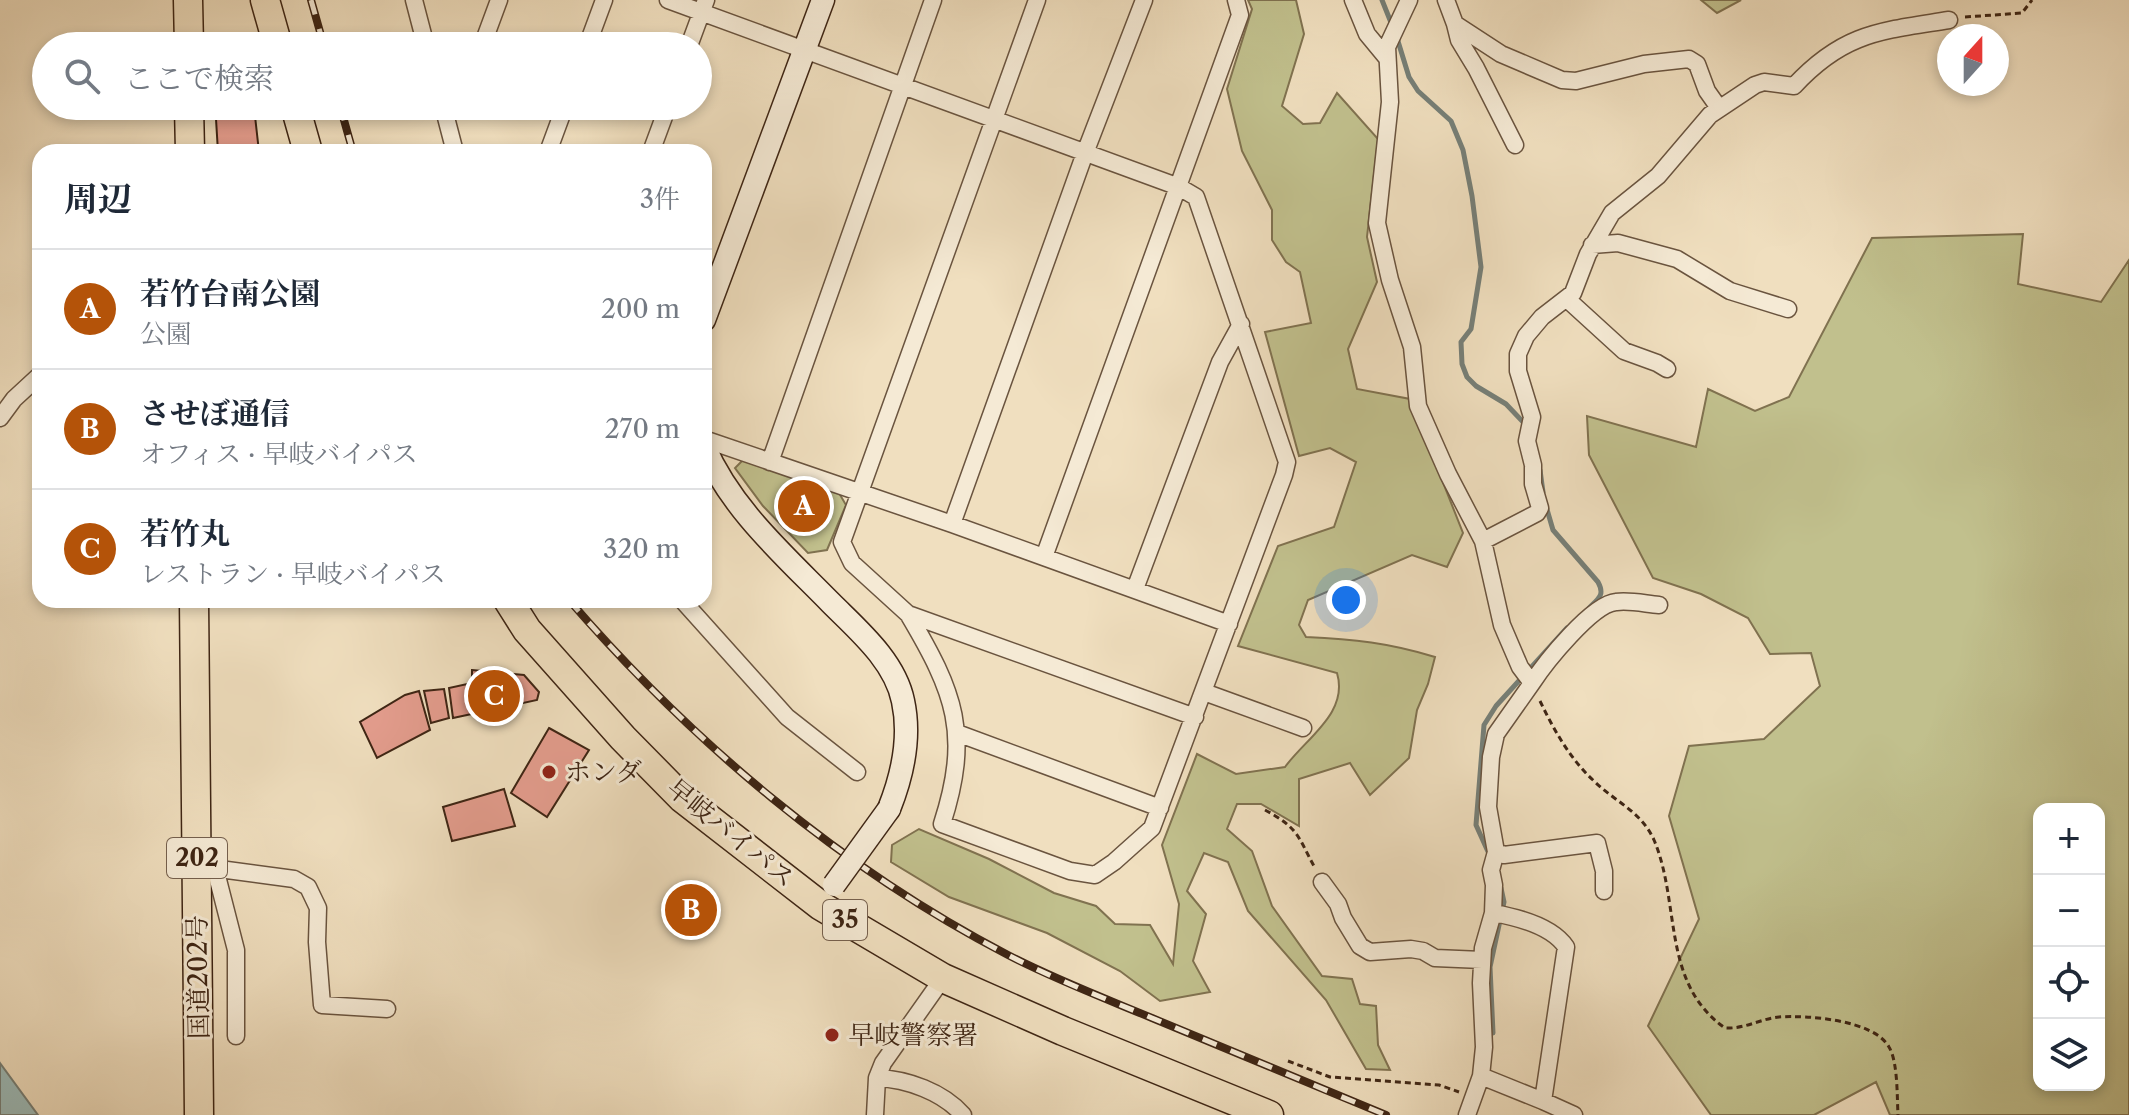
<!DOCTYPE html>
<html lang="ja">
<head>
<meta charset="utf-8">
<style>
  :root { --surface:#fff; --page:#f6f6f7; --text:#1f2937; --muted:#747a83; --line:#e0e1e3; --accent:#b45309 }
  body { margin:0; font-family:"Libre Caslon Text","Noto Serif JP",serif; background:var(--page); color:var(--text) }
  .controls { position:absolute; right:24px; bottom:24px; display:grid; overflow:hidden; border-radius:16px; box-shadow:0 4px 12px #0003 }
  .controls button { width:72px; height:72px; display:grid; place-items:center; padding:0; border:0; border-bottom:2px solid var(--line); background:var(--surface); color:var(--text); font:40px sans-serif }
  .compass { position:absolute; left:1937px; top:24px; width:72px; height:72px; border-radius:50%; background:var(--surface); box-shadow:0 4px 12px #0003; rotate:21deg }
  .you { position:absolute; left:1346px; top:600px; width:28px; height:28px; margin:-20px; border:6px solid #fff; border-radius:50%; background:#1a73e8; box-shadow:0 0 0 12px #1a73e833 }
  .badge { display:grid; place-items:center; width:52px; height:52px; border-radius:50%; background:var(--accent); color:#fff; font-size:26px; font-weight:700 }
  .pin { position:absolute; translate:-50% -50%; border:4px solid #fff; box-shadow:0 2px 8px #0006 }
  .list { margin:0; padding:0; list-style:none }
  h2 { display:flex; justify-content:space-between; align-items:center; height:104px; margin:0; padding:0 32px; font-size:34px }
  h2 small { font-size:26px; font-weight:400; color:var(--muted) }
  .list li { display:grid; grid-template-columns:52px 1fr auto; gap:24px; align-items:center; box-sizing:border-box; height:120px; padding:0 32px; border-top:2px solid var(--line) }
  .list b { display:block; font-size:30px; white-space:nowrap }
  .list p { margin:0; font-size:26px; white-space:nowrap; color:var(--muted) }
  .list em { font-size:26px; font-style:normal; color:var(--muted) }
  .icon { flex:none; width:44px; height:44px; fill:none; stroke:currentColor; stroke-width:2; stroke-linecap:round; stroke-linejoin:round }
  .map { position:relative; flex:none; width:2129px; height:1115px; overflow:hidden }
  .search { position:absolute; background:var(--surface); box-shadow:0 4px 12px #0003; left:32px; top:32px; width:680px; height:88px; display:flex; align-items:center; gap:20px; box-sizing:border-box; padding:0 28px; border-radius:44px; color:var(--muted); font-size:30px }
  .panel { position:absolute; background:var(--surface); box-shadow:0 4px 12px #0003; left:32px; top:144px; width:680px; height:464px; border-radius:24px }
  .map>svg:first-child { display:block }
  .green { fill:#c1c08d; stroke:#807250; stroke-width:2; fill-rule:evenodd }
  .water { fill:#9cbbb9; stroke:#767f77; stroke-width:2 }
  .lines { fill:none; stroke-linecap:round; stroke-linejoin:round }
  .stream { stroke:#767f77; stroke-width:5 }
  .building { fill:#e49d8e; stroke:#3e2514; stroke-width:2 }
  .street-casing { stroke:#6a543f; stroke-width:19 }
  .secondary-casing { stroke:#3e2514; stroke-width:25 }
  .highway-casing { stroke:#3e2514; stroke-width:31 }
  .path { stroke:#3e2514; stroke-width:3; stroke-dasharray:6 4; stroke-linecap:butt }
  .street { stroke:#f5ead5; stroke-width:16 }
  .secondary { stroke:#f5ead5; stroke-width:22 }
  .highway { stroke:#f0dfbf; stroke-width:28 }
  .rail-casing { stroke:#3e2514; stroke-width:8 }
  .rail { stroke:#f5ead5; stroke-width:5; stroke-dasharray:15; stroke-linecap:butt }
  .secondary-bridge-casing { stroke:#3e2514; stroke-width:25; stroke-linecap:butt }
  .secondary-bridge { stroke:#f5ead5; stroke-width:22 }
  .poi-dot { fill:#8f2418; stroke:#f5ead5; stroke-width:3 }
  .labels { text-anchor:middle; stroke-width:6; stroke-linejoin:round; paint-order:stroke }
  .shield { fill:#f5ead5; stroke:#75604e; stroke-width:2 }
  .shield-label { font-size:24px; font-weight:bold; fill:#3e2514 }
  .poi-label { font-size:26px; fill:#3e2514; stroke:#f5ead5; text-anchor:start }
  .street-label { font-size:26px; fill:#3e2514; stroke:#f5ead5 }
</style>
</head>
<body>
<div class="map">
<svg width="2129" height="1115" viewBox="0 0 2129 1115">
  <rect width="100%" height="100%" fill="#f0dfbf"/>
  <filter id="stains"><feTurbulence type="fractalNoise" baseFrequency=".0025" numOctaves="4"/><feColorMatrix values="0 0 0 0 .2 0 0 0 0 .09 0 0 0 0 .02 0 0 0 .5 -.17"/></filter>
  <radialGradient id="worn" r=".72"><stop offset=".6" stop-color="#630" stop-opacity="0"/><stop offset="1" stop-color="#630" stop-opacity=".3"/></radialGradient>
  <path class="green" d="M1248 0H1296L1304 34 1282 106 1303 124 1320 123 1337 93 1378 139 1367 237 1377 282 1348 349 1357 389 1410 399 1463 533 1447 567 1412 555 1308 600 1299 625 1306 637C1353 639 1390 643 1435 657L1428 684 1417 710 1409 758 1370 795 1350 763 1299 779V826L1261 804H1237L1227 829 1252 851 1272 906 1322 976 1352 979 1360 1004 1376 1006 1378 1045 1390 1070 1366 1069 1326 1000 1248 911 1228 862 1204 853 1187 891 1206 914 1193 961 1210 992 1160 1001 1120 971 1047 933 949 897 891 862 892 845 919 829 989 859 1054 893 1096 906 1115 924 1150 925 1173 964 1179 904 1162 845 1197 754 1236 774 1285 767C1306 738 1349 713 1337 673L1238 646 1278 546 1334 527 1356 462 1330 448 1299 456 1265 332 1311 323 1300 272 1286 262 1272 240V210L1242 151 1227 89 1252 9Z
    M1701 0H1741L1717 13Z
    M2023 234 2018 284 2101 302 2129 260V1115H1890L1876 1082 1814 1115H1711L1648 1026 1699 919 1669 816 1689 746 1764 739 1820 686 1811 653 1770 654 1748 618 1701 594 1653 578 1589 455 1587 416 1696 447 1708 389 1755 411 1789 397 1872 238ZM2039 809H2099V1085H2039Z
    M744 459 839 493 846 505 827 550 808 553 763 506 735 468Z"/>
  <path class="water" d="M0 1063 38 1115H0Z"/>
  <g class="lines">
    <path class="stream" d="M1382 0 1392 25
      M1397 38 1409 77 1418 91 1451 121 1463 150 1472 196 1481 267 1471 329 1461 342 1462 364 1467 377 1476 386 1506 404 1525 424
      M1540 470 1543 492
      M1546 506 1553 530 1598 582C1605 595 1599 598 1589 608
      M1490 856 1476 825 1484 725 1496 706 1567 628
      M1493 1033 1490 967 1504 902 1501 888"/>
  </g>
  <path class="building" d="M255 116 259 152H218L216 119Z
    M472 670 524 675 539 692 537 700 453 718 449 688 472 683Z
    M444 689 449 718 431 723 424 691Z
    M419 691 430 730 377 758 360 722 405 695Z
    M549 728 589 750 547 817 511 793Z
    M504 789 515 826 452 841 443 807Z
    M681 884 716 902 701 932 667 917Z"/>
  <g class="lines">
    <defs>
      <path id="street" d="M414 0 426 46
        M668 0 1179 187 1196 197 1287 462 1284 475 1152 828 1114 862 1095 875 1070 871 942 824C971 734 955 693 908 614
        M1037 0 842 542 852 563 908 614 1195 717
        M1353 0 1367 34 1386 57
        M1409 0 1387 47 1390 102 1377 223 1390 280 1412 347 1418 406 1448 474 1483 541 1502 625 1520 667 1532 683 1496 734 1491 757 1488 807 1496 852 1491 870 1494 885 1493 913 1483 948 1481 983 1484 1047 1481 1076 1467 1115
        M1446 0 1455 24 1501 54 1562 80 1576 81 1644 64 1689 59 1697 64 1707 91 1719 108
        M1455 24 1459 40 1476 68 1515 145
        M482 46 499 0
        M587 46 604 0
        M689 46 706 0
        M443 106 455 152
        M548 152 565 106
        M651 152 668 106
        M1592 245 1618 243 1677 259 1730 291 1788 309
        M1567 299 1624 351 1657 363 1667 369
        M0 418 14 399 40 375
        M704 439 952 524 1229 624
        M770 462 933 0
        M952 524 1085 153 1144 0
        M1483 541 1537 513 1540 508 1533 484V465L1527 441 1532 417 1518 371V354L1526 336 1542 317 1573 293 1588 254 1612 213 1658 176 1710 115 1755 85 1764 82 1794 86C1844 32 1881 31 1949 20
        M1044 557 1240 15 1236 0
        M1135 589 1220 362 1241 324
        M682 600 787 717 857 772
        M1532 683C1545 663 1592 604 1616 602 1630 600 1646 604 1659 605
        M1204 692 1303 728
        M957 733 1160 808
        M1496 852 1504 855 1597 843 1604 871V891
        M197 866 294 879 308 887 318 908 317 942 322 1005 387 1009
        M215 868 236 950V1036
        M1322 882 1338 904 1343 918 1360 946 1370 952 1411 949 1423 951 1435 958 1482 960
        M1481 1076 1543 1101 1566 947C1552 926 1516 917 1493 913
        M877 1078C907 1079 943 1092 963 1115
        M1543 1101 1574 1115
        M875 1115 877 1078 883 1063 943 978"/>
      <path id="secondary" d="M704 320 823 0
        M704 446C731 509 784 555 831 603 858 630 895 661 903 701 911 738 903 774 889 809"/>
      <path id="highway" d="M188 0 189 46
        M265 0 278 46
        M189 106 190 152
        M295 106 308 152
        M194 600 199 1115
        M508 600 527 630 623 738 682 798 821 906 943 978 1063 1031 1269 1115"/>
    </defs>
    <use href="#street" class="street-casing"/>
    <use href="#secondary" class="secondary-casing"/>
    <use href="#highway" class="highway-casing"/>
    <path class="path" d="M1965 17 2022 13 2032 0
      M1540 701C1554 730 1570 759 1594 781 1615 802 1641 811 1654 840 1681 904 1661 983 1725 1028 1745 1029 1760 1019 1779 1017 1808 1015 1874 1020 1889 1047 1898 1062 1897 1097 1898 1115
      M1265 810C1299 828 1298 837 1315 868
      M1288 1061 1330 1077 1439 1085 1459 1092"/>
    <use href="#street" class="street"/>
    <use href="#secondary" class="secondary"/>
    <use href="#highway" class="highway"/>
    <defs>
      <path id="rail" d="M311 0 324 46
        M340 106 353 152
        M569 600C692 742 841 868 1008 955 1054 979 1104 998 1152 1018 1230 1050 1308 1083 1386 1115"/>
    </defs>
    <use href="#rail" class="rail-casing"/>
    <use href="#rail" class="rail"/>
    <defs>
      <path id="secondary-bridge" d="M834 885 889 809"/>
    </defs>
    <use href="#secondary-bridge" class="secondary-bridge-casing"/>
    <use href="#secondary-bridge" class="secondary-bridge"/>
  </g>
  <g class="poi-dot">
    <circle cx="549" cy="772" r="8"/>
    <circle cx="832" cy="1035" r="8"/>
  </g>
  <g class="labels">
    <g class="shield">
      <rect x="167" y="838" width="60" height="40" rx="6"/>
      <rect x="823" y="900" width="44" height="40" rx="6"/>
    </g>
    <g class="shield-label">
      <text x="197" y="866">202</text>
      <text x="845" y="928">35</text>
    </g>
    <g class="poi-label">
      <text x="565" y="781">ホンダ</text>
      <text x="848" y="1044">早岐警察署</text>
    </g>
    <g class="street-label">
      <text transform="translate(731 833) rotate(39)" y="9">早岐バイパス</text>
      <text transform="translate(198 977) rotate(-91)" y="9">国道202号</text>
    </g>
  </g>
  <rect width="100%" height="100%" filter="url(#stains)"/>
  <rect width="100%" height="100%" fill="url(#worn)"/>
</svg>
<div class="controls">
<button>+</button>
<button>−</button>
<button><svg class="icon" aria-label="locate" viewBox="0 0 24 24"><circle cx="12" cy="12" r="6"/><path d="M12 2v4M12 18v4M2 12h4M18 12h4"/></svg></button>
<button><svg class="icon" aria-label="layers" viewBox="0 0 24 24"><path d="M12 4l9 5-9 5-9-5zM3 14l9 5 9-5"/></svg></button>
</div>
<svg class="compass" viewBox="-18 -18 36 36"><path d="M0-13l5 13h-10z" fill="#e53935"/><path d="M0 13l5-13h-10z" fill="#747a83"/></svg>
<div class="you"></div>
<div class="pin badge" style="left:804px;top:506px">A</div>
<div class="pin badge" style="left:691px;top:910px">B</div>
<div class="pin badge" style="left:494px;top:696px">C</div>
<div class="search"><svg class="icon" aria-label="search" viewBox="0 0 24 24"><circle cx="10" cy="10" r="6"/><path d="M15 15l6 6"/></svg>ここで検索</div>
<section class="panel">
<h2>周辺<small>3件</small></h2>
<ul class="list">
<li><span class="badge">A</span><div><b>若竹台南公園</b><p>公園</p></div><em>200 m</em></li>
<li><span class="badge">B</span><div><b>させぼ通信</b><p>オフィス · 早岐バイパス</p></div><em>270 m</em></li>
<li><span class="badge">C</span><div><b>若竹丸</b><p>レストラン · 早岐バイパス</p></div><em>320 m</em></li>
</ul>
</section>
</div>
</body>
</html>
